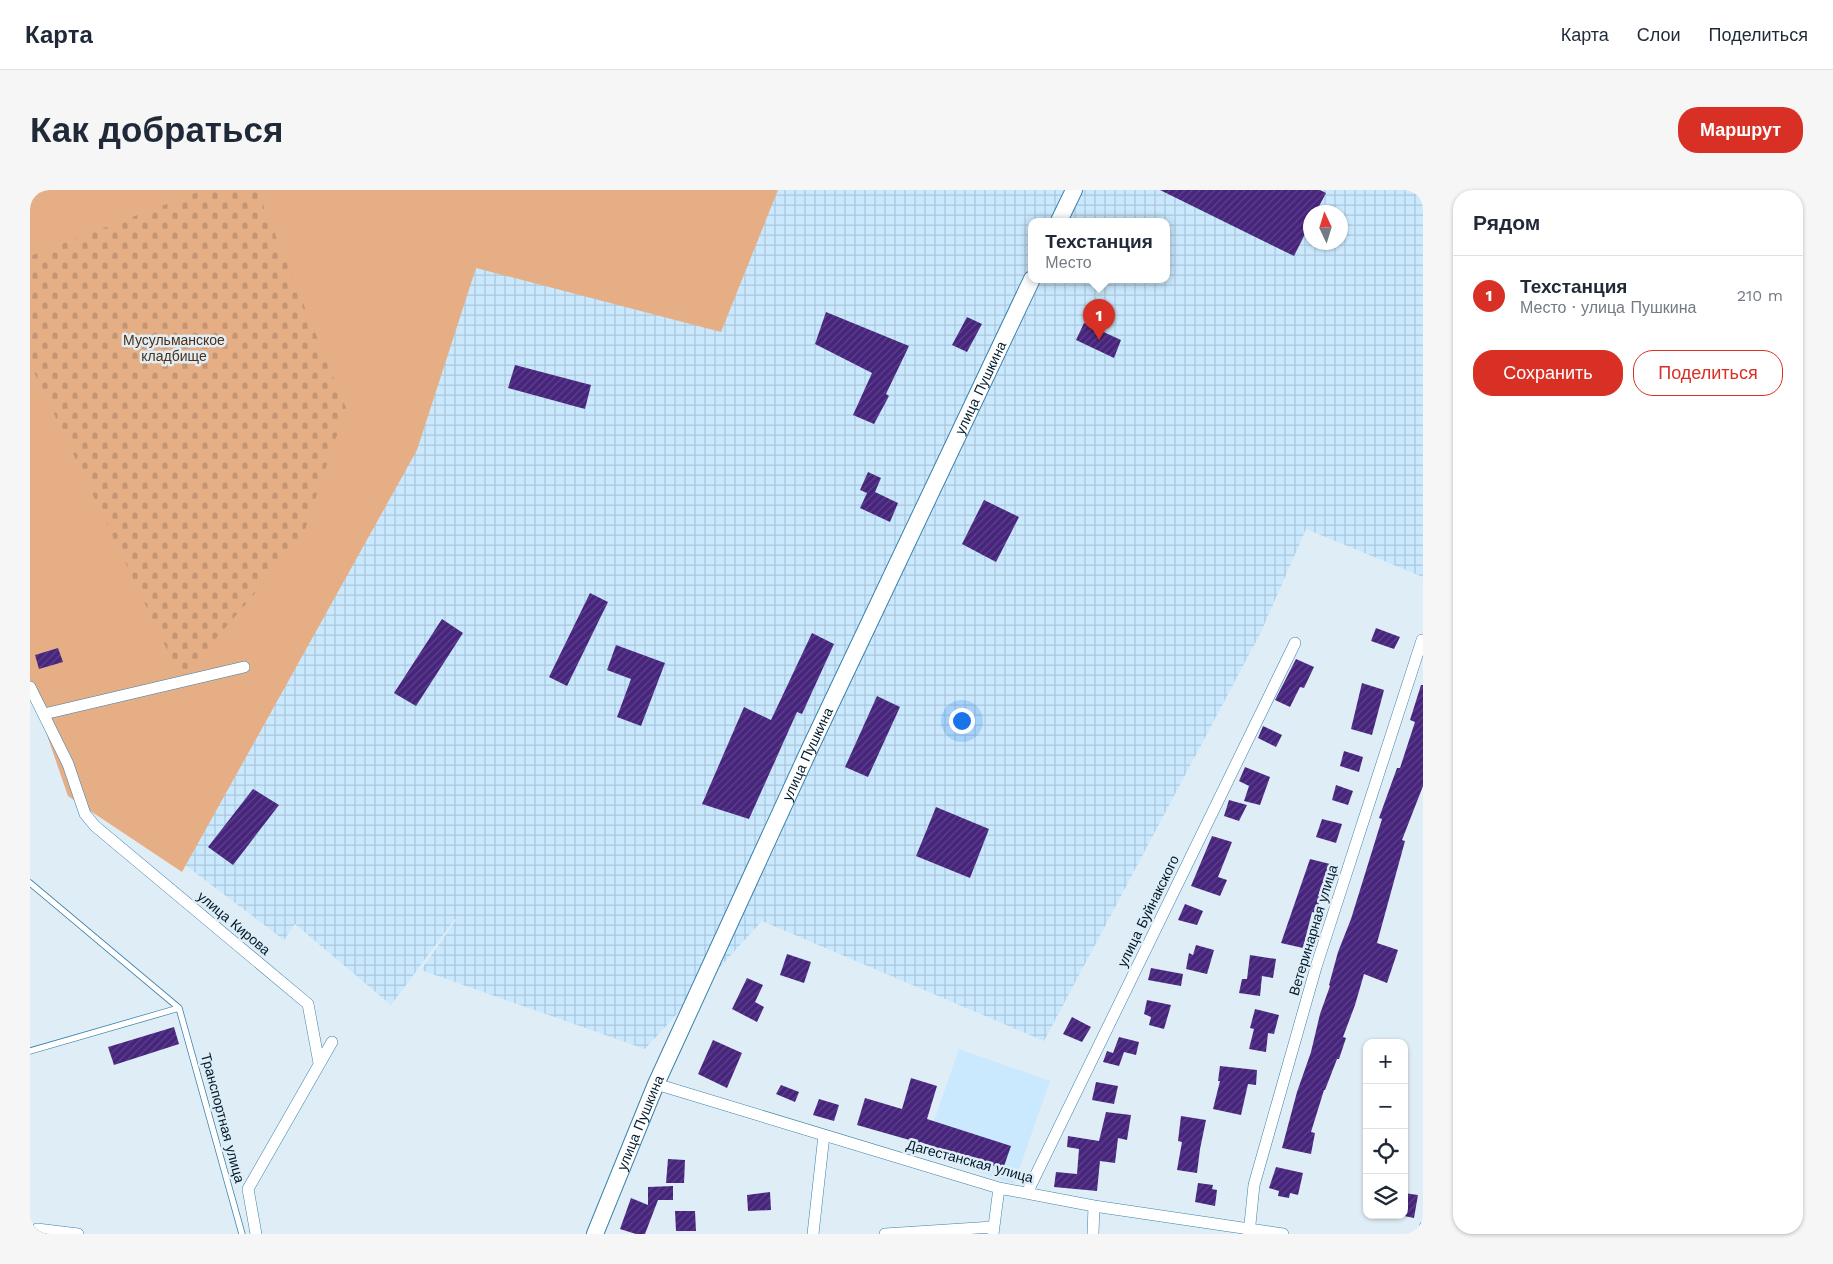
<!DOCTYPE html>
<html lang="ru">
<head>
<meta charset="utf-8">
<style>
  :root { --surface:#fff; --page:#f6f6f7; --text:#1f2937; --muted:#747a83; --line:#e0e1e3; --accent:#d93025 }
  body { margin:0; font-family:"Work Sans",sans-serif; background:var(--page); color:var(--text) }
  .controls { position:absolute; right:15px; bottom:15px; display:grid; overflow:hidden; border-radius:10px; box-shadow:0 1px 4px #0004 }
  .controls button { width:45px; height:45px; display:grid; place-items:center; padding:0; border:0; border-bottom:1px solid var(--line); background:var(--surface); color:var(--text); font:25px sans-serif }
  .compass { position:absolute; left:1273px; top:15px; width:45px; height:45px; border-radius:50%; background:var(--surface); box-shadow:0 1px 4px #0004; rotate:356deg }
  .you { position:absolute; left:931px; top:530px; width:18px; height:18px; margin:-12px; border:4px solid #fff; border-radius:50%; background:#1a73e8; box-shadow:0 0 0 8px #1a73e833 }
  .badge { display:grid; place-items:center; width:32px; height:32px; border-radius:50%; background:var(--accent); color:#fff; font-size:16px; font-weight:700 }
  .pin { position:absolute; translate:-50% -41px; filter:drop-shadow(0 1px 2px #0008) }
  .pin::after { content:''; position:absolute; top:26px; width:18px; height:15px; background:inherit; clip-path:polygon(0 0,100% 0,50% 100%) }
  .popup { position:absolute; left:998px; top:28px; width:142px; height:65px; box-sizing:border-box; display:grid; place-content:center; border-radius:10px; background:var(--surface); filter:drop-shadow(0 1px 4px #0005); font-size:16px; white-space:nowrap; color:var(--muted) }
  .popup b { font-size:19px; color:var(--text) }
  .popup::after { content:''; position:absolute; left:50%; top:100%; margin-left:-10px; border:10px solid transparent; border-top-color:var(--surface) }
  .list { margin:0; padding:0; list-style:none }
  h2 { display:flex; justify-content:space-between; align-items:center; height:65px; margin:0; padding:0 20px; font-size:21px }
  h2 small { font-size:16px; font-weight:400; color:var(--muted) }
  .list li { display:grid; grid-template-columns:32px 1fr auto; gap:15px; align-items:center; box-sizing:border-box; height:80px; padding:0 20px; border-top:1px solid var(--line) }
  .list b { display:block; font-size:19px; white-space:nowrap }
  .list p { margin:0; font-size:16px; white-space:nowrap; color:var(--muted) }
  .list em { font-size:16px; font-style:normal; color:var(--muted) }
  .actions { display:flex; gap:10px; padding:15px 20px }
  .actions a { flex:1; padding:11px 0; border:1px solid var(--accent); border-radius:20px; text-align:center; font-size:18px; color:var(--accent) }
  .actions .main { background:var(--accent); color:#fff }
  .icon { flex:none; width:28px; height:28px; fill:none; stroke:currentColor; stroke-width:2; stroke-linecap:round; stroke-linejoin:round }
  .map { position:relative; flex:none; width:1393px; height:1044px; overflow:hidden; border-radius:20px }
  header { display:flex; align-items:center; gap:30px; box-sizing:border-box; height:70px; padding:0 25px; background:var(--surface); border-bottom:1px solid var(--line) }
  header strong { font-size:24px }
  nav { display:flex; gap:28px; margin-inline-start:auto; font-size:18px }
  .intro { display:flex; align-items:center; justify-content:space-between; box-sizing:border-box; height:120px; padding:0 30px }
  h1 { margin:0; font-size:35px }
  .button { padding:12px 22px; border-radius:20px; background:var(--accent); color:#fff; font-size:18px; font-weight:700 }
  main { display:flex; gap:30px; padding:0 30px }
  aside { flex:1; background:var(--surface); border-radius:20px; box-shadow:0 1px 4px #0004 }
  .map>svg:first-child { display:block }
  .built { fill:#cae9fe }
  .industrial { fill:url(#industrial-grid); fill-rule:evenodd }
  .green { fill:#e6ae85 }
  .cemetery { fill:url(#cemetery-stones) }
  .building { fill:url(#building-hatch) }
  .lines { fill:none; stroke-linecap:round; stroke-linejoin:round }
  .lane-casing { stroke:#3a82ac; stroke-width:7 }
  .street-casing { stroke:#3a82ac; stroke-width:12 }
  .secondary-casing { stroke:#3a82ac; stroke-width:18 }
  .lane { stroke:#fff; stroke-width:5.5 }
  .street { stroke:#fff; stroke-width:11 }
  .secondary { stroke:#fff; stroke-width:16 }
  .labels { text-anchor:middle; stroke-width:5; stroke-linejoin:round; paint-order:stroke }
  .park-label { font-size:14px; fill:#532f11; stroke:#dfedf6 }
  .street-label { font-size:14px; fill:#001b2c; stroke:#dfedf6 }
</style>
</head>
<body>
<header>
<strong>Карта</strong>
<nav><a>Карта</a><a>Слои</a><a>Поделиться</a></nav>
</header>
<div class="intro"><h1>Как добраться</h1><a class="button">Маршрут</a></div>
<main>
<div class="map">
<svg width="1393" height="1044" viewBox="0 0 1393 1044">
  <defs>
    <pattern id="industrial-grid" width="8" height="8" patternUnits="userSpaceOnUse" patternTransform="scale(1.25)"><rect width="8" height="8" fill="#cae9fe"/><path d="M0 4h8M4 0v8" fill="none" stroke="#acc7da"/></pattern>
    <pattern id="cemetery-stones" width="16" height="16" patternUnits="userSpaceOnUse" patternTransform="scale(1.25)"><rect width="16" height="16" fill="#e6ae85"/><path d="M2 7V4a2 2 0 0 1 4 0v3zM10 15v-3a2 2 0 0 1 4 0v3z" fill="#c49573"/></pattern>
    <pattern id="building-hatch" width="6" height="6" patternUnits="userSpaceOnUse" patternTransform="scale(1.25)"><rect width="6" height="6" fill="#48257c"/><path d="M-1 1l2-2M0 6l6-6M5 7l2-2" fill="none" stroke="#5d438a"/></pattern>
  </defs>
  <rect width="100%" height="100%" fill="#dfedf6"/>
  <path class="built" d="M929 859 1020 891 984 994 893 963Z"/>
  <path class="industrial" d="M726 0H1393V387L1276 339 1231 442 1014 851 732 731 615 859 391 780 426 730 425 729 361 815 265 734 254 750 150 671 430 67ZM1280 22H1310V52H1280ZM1002 31H1136V89H1002Z"/>
  <path class="green" d="M0 0H748L691 142 446 78 387 260 152 682 38 606 0 496Z"/>
  <path class="cemetery" d="M173 0H227L316 218 272 349 151 489 0 174V66Z"/>
  <path class="building" d="M1130 0H1290L1296 3 1286 22H1280V34L1264 66Z
    M796 122 879 156 856 204 859 206 844 234 823 225 842 183 785 154Z
    M937 127 952 134 937 162 922 155Z
    M1054 133 1091 150 1084 168 1046 150Z
    M485 175 561 195 555 219 478 198Z
    M838 282 851 288 845 302 868 313 860 332 830 318 837 303 830 300Z
    M954 310 989 327 966 372 932 354Z
    M560 403 578 412 537 496 519 487Z
    M412 429 433 443 386 516 364 503Z
    M1346 438 1370 447 1364 459 1341 451Z
    M782 443 804 454 772 524 767 522 719 629 672 614 714 517 741 530Z
    M586 455 635 473 611 536 587 527 601 489 577 480Z
    M28 458 33 472 9 479 5 465Z
    M1266 469 1284 477 1274 498 1270 497 1260 517 1245 510Z
    M1332 493 1354 500 1342 545 1321 539Z
    M1391 495H1393V596L1372 650 1375 651 1347 753 1368 760 1357 793 1334 784 1325 815 1313 847 1316 848 1309 869H1307L1295 900H1294L1281 942 1285 943 1281 964 1252 958 1267 902 1281 862 1290 824 1300 796 1299 795 1308 762 1321 729 1352 629 1349 628 1367 578H1370L1385 532 1380 530Z
    M847 506 870 517 838 587 815 577Z
    M1233 536 1252 545 1246 557 1228 548Z
    M1314 561 1333 567 1329 582 1310 576Z
    M1215 577 1240 587 1230 615 1214 611 1219 596 1209 591Z
    M1306 595 1323 601 1318 615 1302 610Z
    M223 599 249 615 203 675 178 657Z
    M1199 610 1217 615 1209 631 1194 626Z
    M906 617 959 639 940 688 886 666Z
    M1292 629 1312 634 1306 653 1286 647Z
    M1182 646 1202 652 1188 687 1197 690 1190 706 1161 696Z
    M1280 669 1300 674 1288 706 1291 707 1286 723 1282 722 1273 758 1251 753Z
    M1155 714 1173 721 1167 735 1148 730Z
    M1166 755 1184 760 1177 784 1156 779 1159 763 1163 765Z
    M757 764 781 772 774 793 750 785Z
    M1220 765 1246 769 1243 788 1232 786 1230 806 1209 803 1212 789H1217Z
    M1121 778 1153 784 1151 796 1118 790Z
    M717 788 733 795 725 812 734 817 727 832 702 819Z
    M1117 810 1141 815 1134 839 1119 835 1121 827 1114 824Z
    M1225 819 1249 825 1244 844 1238 843 1236 862 1219 859 1224 839 1220 838Z
    M1042 827 1061 837 1052 852 1033 844Z
    M144 837 149 854 84 875 78 857Z
    M1089 847 1109 852 1106 865 1094 862 1089 876 1073 872 1077 861 1083 863Z
    M683 850 712 863 697 898 668 884Z
    M1190 876 1227 880 1226 895 1218 894 1211 925 1183 919 1190 891H1188Z
    M881 888 907 896 897 929 981 956 973 979 890 952V953L827 935 835 908 872 919Z
    M1066 892 1088 896 1084 914 1062 910Z
    M751 895 769 902 765 912 746 904Z
    M789 909 809 915 804 931 783 925Z
    M1076 922 1101 925 1097 950 1088 948 1085 973 1070 971 1067 1001 1024 997 1026 982 1047 984 1049 959 1037 957 1038 946 1069 951Z
    M1151 926 1176 930 1170 959 1167 983 1147 980 1152 952 1148 951Z
    M638 969 655 970 654 993H636Z
    M1246 977 1273 983 1268 1005 1260 1003 1259 1008 1248 1006 1249 1001 1239 998Z
    M1168 993 1183 995 1182 999 1187 1000 1185 1016 1165 1012Z
    M643 996V1010H628L615 1044H606L590 1039 601 1008 618 1015V997Z
    M740 1002 741 1020 718 1021 717 1005Z
    M1374 1003 1388 1005 1384 1028 1374 1026Z
    M645 1021H665L666 1041H646Z"/>
  <g class="lines">
    <defs>
      <path id="lane" d="M0 693 149 818 212 1044
        M0 861 149 818
        M1391 1044 1393 1035"/>
      <path id="street" d="M0 497 38 574 55 624 65 636 278 814 289 873
        M14 524 214 477
        M626 894 969 998 1064 1016 1253 1044
        M997 1003 1265 453
        M3 1044 7 1039 48 1044
        M226 1044 218 999 302 852
        M783 1044 794 945
        M855 1044 963 1037
        M963 1044 969 998
        M1063 1044 1064 1016
        M1219 1044 1224 995 1286 777 1392 450"/>
      <g id="secondary">
        <path d="M1029 31 1044 0"/>
        <path id="s1" d="M565 1044 626 894 780 558 1002 89"/>
      </g>
    </defs>
    <use href="#lane" class="lane-casing"/>
    <use href="#street" class="street-casing"/>
    <use href="#secondary" class="secondary-casing"/>
    <use href="#lane" class="lane"/>
    <use href="#street" class="street"/>
    <use href="#secondary" class="secondary"/>
  </g>
  <g class="labels">
    <g class="park-label">
      <text x="144" y="155">Мусульманское<tspan x="144" dy="16">кладбище</tspan></text>
    </g>
    <g class="street-label">
      <text dy="5" stroke="none"><textPath href="#s1" startOffset="930">улица Пушкина</textPath></text>
      <text dy="5" stroke="none"><textPath href="#s1" startOffset="525">улица Пушкина</textPath></text>
      <text transform="translate(1118 721) rotate(-64)" y="5">улица Буйнакского</text>
      <text transform="translate(204 733) rotate(40)" y="5">улица Кирова</text>
      <text transform="translate(1283 740) rotate(-73)" y="5">Ветеринарная улица</text>
      <text transform="translate(193 928) rotate(75)" y="5">Транспортная улица</text>
      <text dy="5" stroke="none"><textPath href="#s1" startOffset="120">улица Пушкина</textPath></text>
      <text transform="translate(940 971) rotate(15)" y="5">Дагестанская улица</text>
    </g>
  </g>
</svg>
<div class="controls">
<button>+</button>
<button>−</button>
<button><svg class="icon" aria-label="locate" viewBox="0 0 24 24"><circle cx="12" cy="12" r="6"/><path d="M12 2v4M12 18v4M2 12h4M18 12h4"/></svg></button>
<button><svg class="icon" aria-label="layers" viewBox="0 0 24 24"><path d="M12 4l9 5-9 5-9-5zM3 14l9 5 9-5"/></svg></button>
</div>
<svg class="compass" viewBox="-18 -18 36 36"><path d="M0-13l5 13h-10z" fill="#e53935"/><path d="M0 13l5-13h-10z" fill="#747a83"/></svg>
<div class="you"></div>
<div class="pin badge" style="left:1069px;top:150px">1</div>
<div class="popup"><b>Техстанция</b>Место</div>
</div>
<aside>
<h2>Рядом<small></small></h2>
<ul class="list">
<li><span class="badge">1</span><div><b>Техстанция</b><p>Место · улица Пушкина</p></div><em>210 m</em></li>
</ul>
<div class="actions"><a class="main">Сохранить</a><a>Поделиться</a></div>
</aside>
</main>
</body>
</html>
